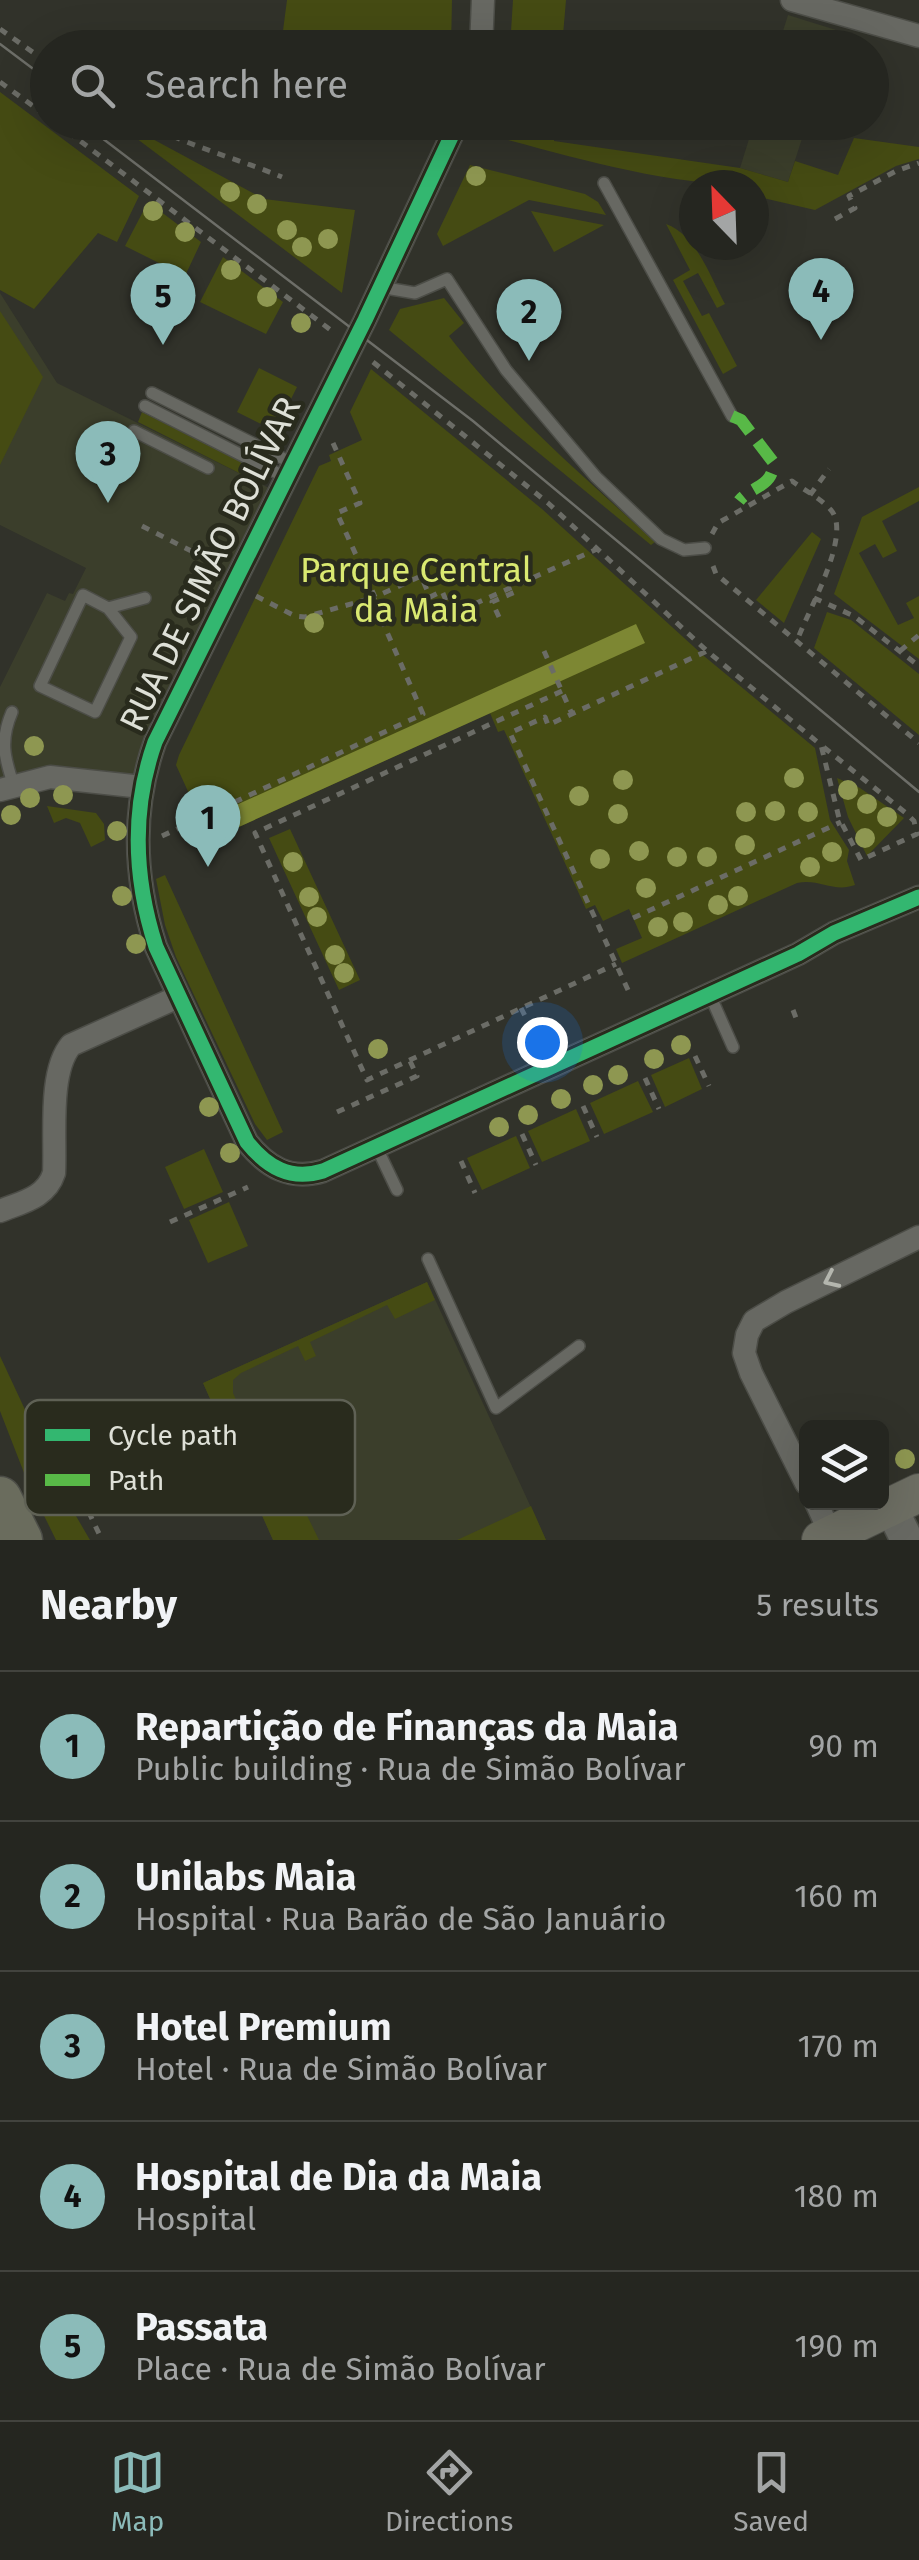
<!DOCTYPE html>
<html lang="en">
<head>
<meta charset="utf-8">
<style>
  :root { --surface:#252620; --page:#2d2e29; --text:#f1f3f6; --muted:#a3a5a5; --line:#42433e; --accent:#8bbbb9 }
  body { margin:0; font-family:"Fira Sans",sans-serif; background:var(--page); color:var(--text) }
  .controls { position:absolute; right:30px; bottom:30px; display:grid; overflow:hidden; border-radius:15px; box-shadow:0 10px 40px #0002 }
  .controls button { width:90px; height:90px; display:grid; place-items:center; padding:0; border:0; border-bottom:2px solid var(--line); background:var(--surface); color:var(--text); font:50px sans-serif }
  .compass { position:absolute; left:679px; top:170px; width:90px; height:90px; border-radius:50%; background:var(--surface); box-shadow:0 10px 40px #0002; rotate:337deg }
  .you { position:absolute; left:542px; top:1042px; width:35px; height:35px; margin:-25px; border:8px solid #fff; border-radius:50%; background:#1a73e8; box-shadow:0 0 0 15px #1a73e833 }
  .badge { display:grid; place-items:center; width:65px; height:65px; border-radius:50%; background:var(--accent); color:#111; font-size:32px; font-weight:700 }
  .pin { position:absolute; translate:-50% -82px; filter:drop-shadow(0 2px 5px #0008) }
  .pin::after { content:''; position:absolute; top:52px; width:35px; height:30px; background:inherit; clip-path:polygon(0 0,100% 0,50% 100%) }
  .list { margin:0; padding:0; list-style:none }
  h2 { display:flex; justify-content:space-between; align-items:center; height:130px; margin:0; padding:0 40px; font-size:42px }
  h2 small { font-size:32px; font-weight:400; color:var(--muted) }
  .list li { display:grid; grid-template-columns:65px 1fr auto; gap:30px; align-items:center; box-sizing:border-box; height:150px; padding:0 40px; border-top:2px solid var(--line) }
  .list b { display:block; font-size:38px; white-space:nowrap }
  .list p { margin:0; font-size:32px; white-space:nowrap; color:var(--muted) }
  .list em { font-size:32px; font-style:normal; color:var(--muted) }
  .icon { flex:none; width:55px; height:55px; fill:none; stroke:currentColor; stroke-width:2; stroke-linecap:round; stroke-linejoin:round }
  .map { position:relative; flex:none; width:919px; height:1540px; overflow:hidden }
  .search { position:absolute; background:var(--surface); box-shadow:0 10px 40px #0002; left:30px; right:30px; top:30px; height:110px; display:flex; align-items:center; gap:25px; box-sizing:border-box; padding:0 35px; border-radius:55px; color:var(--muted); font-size:38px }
  .sheet { height:880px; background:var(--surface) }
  nav { display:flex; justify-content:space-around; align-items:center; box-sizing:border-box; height:140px; border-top:2px solid var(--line); background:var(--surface); font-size:28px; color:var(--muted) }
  nav a { display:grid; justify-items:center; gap:5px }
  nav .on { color:var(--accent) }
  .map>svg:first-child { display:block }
  .built { fill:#3b3e2b }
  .green { fill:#454b13 }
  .water { fill:#7d8733 }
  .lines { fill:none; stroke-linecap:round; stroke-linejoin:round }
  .lane-casing { stroke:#4c4d47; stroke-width:14 }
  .street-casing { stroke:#4c4d47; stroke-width:25 }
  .secondary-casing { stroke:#4c4d47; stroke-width:35 }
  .primary-casing { stroke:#4c4d47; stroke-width:40 }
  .highway-casing { stroke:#4c4d47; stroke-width:45 }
  .path { stroke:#6b6c66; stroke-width:5; stroke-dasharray:8 8; stroke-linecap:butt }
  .lane { stroke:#676862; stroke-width:11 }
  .street { stroke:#676862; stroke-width:22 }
  .secondary { stroke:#676862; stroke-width:32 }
  .primary { stroke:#6d6e63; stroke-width:38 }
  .highway { stroke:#6a6c5d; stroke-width:42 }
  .tram { stroke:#6d6e68; stroke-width:2.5 }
  .quiet { stroke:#58b947; stroke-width:12; stroke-dasharray:25 12; stroke-linecap:butt }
  .cycleway-casing { stroke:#292b1d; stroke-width:21 }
  .cycleway { stroke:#33b770; stroke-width:15 }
  .tree { fill:#8e9751 }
  .oneway { stroke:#b4b6ae }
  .labels { text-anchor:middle; stroke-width:9; stroke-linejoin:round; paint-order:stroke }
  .street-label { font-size:35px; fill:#dee0d7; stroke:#292b1d }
  .park-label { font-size:35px; fill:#dae971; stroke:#292b1d }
  .key { fill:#292b1d; stroke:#5f6155; stroke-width:2.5 }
  .key-label { font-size:28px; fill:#dee0d7 }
</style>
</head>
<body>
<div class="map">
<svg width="919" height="1540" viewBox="0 0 919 1540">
  <rect width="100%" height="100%" fill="#31322a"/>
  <path class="built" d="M788 15 836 30 830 47H778Z
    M754 123H807L788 182 740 168Z
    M0 293 57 383 275 491 140 783 0 779V687L47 593 65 601 69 593 73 594 86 568 0 525Z
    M427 1282 546 1540H273L203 1383Z"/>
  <path class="green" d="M287 0H452L451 47 281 46Z
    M513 0H566L562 47H510Z
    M0 92 139 196 117 242 98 233 34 309 0 290Z
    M116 123H123L264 199 355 210 342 293Z
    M491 123H555L554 141 740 168 788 182 795 161 838 175 854 138 919 147V159L896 166 815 210 754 196V185C662 185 574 157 485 134Z
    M470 165 585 194 598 202 606 215 529 200 443 246 437 234Z
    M148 202 201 242 185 276 125 246Z
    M531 211 604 225 554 252Z
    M666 224C697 235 710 277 725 304L717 308 698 273 683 281 702 316 709 313 737 366 723 374 673 280 690 270Z
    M223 257 283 302 266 334 200 302Z
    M444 298 464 323 449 336C505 410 587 479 655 542L651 545 389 330 400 309Z
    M0 311 43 377 0 465Z
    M259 368 297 387 275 431 237 412Z
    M371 369 542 509 704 656 815 748 830 820 849 850 847 861 855 885C833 893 819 878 797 883L622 963 616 949 642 938 629 909 603 921 595 905 586 909 504 730 498 732 490 713 210 840 201 821 213 815 203 792 191 798 176 765 179 755 319 466 331 461 329 455 362 440 350 412Z
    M142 412 251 467 247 477 138 422Z
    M919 487V501L882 521 897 551 883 558 875 544 859 553 898 625 914 618 906 603 919 596V659L834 594 862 517Z
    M812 532 821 539 784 623 756 600Z
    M827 612 851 620 919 674V735L814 648Z
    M837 778 860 788 904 818 867 856 848 817Z
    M47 806 96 813 104 824 105 840 91 847 80 823 66 818 54 823Z
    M290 829 360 980 339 990 269 838Z
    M165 875 283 1132 267 1140 255 1124 176 957 165 925 156 879Z
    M689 1058 702 1089 665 1107 651 1075Z
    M638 1081 653 1112 604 1134 590 1103Z
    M576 1109 590 1141 542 1162 528 1131Z
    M516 1136 530 1168 482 1190 467 1158Z
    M204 1149 223 1192 184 1209 165 1167Z
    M229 1202 248 1246 208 1263 189 1220Z
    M427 1282 435 1300 395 1319 387 1305 310 1342 316 1356 305 1361 298 1346 241 1373 233 1380V1393L269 1473 298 1497 319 1540H273L203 1383Z
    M0 1356 69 1504 90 1540H56L28 1483 0 1411Z
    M531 1506 546 1540H457Z"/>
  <path class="water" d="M636 624 645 643 210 840 201 821Z"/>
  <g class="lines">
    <defs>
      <path id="lane" d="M604 183 732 416
        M380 287 415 293 447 279 506 370 596 477 661 539 684 550 705 548
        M152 393 292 463
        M145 406 285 477
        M134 431 208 468
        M108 608 131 637 95 712 40 686 83 595 108 608 145 598
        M12 712C0 740 4 757 14 786
        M710 995 733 1047
        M377 1148 397 1190
        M428 1259 496 1408 579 1346"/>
      <path id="street" d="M792 0 919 36
        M481 48 483 0
        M458 122 365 320 155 742C131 810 134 879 156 947L247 1142C267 1167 290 1181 323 1171L798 954 834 933 919 897
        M0 790 50 777 142 787
        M0 1211C22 1202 46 1198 54 1173 56 1138 48 1072 71 1045L178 997
        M806 1483 751 1373 744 1353 747 1335 754 1321 786 1302 919 1237
        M816 1502 831 1535"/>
      <path id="secondary" d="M890 1506 907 1540"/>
      <path id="primary" d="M821 1540 919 1493"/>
      <path id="highway" d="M0 1498 21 1540"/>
    </defs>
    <use href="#lane" class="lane-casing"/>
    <use href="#street" class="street-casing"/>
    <use href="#secondary" class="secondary-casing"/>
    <use href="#primary" class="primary-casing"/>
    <use href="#highway" class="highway-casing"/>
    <path class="path" d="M0 29 48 63
      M0 82 48 117
      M55 122 332 331
      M144 122C187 146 236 158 282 177
      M835 219 855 208 849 196 896 171 919 163
      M373 362 548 503 707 651 821 745 839 818 861 860 917 834 914 821 907 814 821 745
      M333 443 360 503 337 513 375 597 421 576 430 597 442 591 452 614 597 549
      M810 495 829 469
      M142 526 207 559
      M712 534 718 523 792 481C804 490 820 498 830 509 854 533 807 612 797 641
      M713 566 716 574 919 743
      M256 596 295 616 305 617 372 598
      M814 598 854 616 919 666
      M499 617 492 602 515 592 513 586
      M544 651 572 714
      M900 651 919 635
      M562 691 255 833 367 1080 616 964
      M180 803 190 823
      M162 836 423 714 372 598
      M633 918 841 822
      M628 990 510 733 545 717 548 725 707 651
      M521 1008 529 1024
      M793 1010 796 1018
      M695 1056 709 1086
      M645 1078 659 1109
      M583 1106 597 1137
      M337 1112 417 1076 410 1061
      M522 1134 536 1165
      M461 1161 475 1193
      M170 1222 248 1187
      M87 1481 84 1502 102 1540"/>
    <use href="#lane" class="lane"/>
    <use href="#street" class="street"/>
    <use href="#secondary" class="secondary"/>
    <use href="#primary" class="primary"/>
    <use href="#highway" class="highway"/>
    <path class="tram" d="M0 44 48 80
      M81 122 473 421 919 792"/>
    <path class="quiet" d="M732 416 741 420 773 462C775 486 750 487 739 501"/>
    <defs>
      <path id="cycleway" d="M458 122 365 320 155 742C131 810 134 879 156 947L247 1142C267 1167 290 1181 323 1171L798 954 834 933 919 897"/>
    </defs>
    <use href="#cycleway" class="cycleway-casing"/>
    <use href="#cycleway" class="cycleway"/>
  </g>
  <g class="tree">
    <circle cx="476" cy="176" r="10"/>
    <circle cx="230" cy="192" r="10"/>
    <circle cx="257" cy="204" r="10"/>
    <circle cx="153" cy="211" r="10"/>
    <circle cx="287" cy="230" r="10"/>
    <circle cx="185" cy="232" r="10"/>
    <circle cx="328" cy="239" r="10"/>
    <circle cx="302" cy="247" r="10"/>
    <circle cx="231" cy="270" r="10"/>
    <circle cx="267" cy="297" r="10"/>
    <circle cx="301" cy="323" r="10"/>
    <circle cx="314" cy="623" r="10"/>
    <circle cx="34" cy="746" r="10"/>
    <circle cx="794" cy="778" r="10"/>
    <circle cx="623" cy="780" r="10"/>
    <circle cx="848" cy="790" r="10"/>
    <circle cx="63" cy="795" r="10"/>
    <circle cx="579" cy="796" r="10"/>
    <circle cx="30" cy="798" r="10"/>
    <circle cx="867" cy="804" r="10"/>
    <circle cx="775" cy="811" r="10"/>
    <circle cx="746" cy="812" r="10"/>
    <circle cx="808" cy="812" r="10"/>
    <circle cx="618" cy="814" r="10"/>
    <circle cx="11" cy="815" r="10"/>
    <circle cx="887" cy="817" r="10"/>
    <circle cx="117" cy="831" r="10"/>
    <circle cx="865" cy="838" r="10"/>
    <circle cx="745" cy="845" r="10"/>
    <circle cx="639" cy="851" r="10"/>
    <circle cx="832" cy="852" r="10"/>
    <circle cx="677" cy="857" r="10"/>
    <circle cx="707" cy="857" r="10"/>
    <circle cx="600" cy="859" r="10"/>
    <circle cx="293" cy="862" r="10"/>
    <circle cx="810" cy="867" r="10"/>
    <circle cx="646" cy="888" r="10"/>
    <circle cx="122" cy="896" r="10"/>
    <circle cx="738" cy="896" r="10"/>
    <circle cx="309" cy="897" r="10"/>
    <circle cx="718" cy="905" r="10"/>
    <circle cx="317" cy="917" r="10"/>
    <circle cx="683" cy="922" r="10"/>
    <circle cx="658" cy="927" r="10"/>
    <circle cx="136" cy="944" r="10"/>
    <circle cx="335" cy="955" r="10"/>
    <circle cx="344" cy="973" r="10"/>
    <circle cx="681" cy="1045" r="10"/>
    <circle cx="378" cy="1049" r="10"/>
    <circle cx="654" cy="1059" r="10"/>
    <circle cx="618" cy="1075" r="10"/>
    <circle cx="593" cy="1085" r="10"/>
    <circle cx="561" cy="1099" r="10"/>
    <circle cx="209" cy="1107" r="10"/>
    <circle cx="528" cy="1115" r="10"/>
    <circle cx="499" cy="1127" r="10"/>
    <circle cx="230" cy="1153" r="10"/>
    <circle cx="905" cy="1459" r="10"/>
  </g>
  <defs><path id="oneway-chevron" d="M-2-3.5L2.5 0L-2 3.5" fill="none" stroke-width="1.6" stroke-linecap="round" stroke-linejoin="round" transform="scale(2.5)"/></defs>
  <use class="oneway" href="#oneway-chevron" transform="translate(831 1280) rotate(155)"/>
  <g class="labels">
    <g class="street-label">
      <text transform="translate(210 564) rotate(-64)" y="12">RUA DE SIMÃO BOLÍVAR</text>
    </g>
    <g class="park-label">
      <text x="416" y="582">Parque Central<tspan x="416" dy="40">da Maia</tspan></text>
    </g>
  </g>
  <rect x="25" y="1400" width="330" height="115" rx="15" class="key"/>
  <rect x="45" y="1429" width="45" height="12" fill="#33b770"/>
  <rect x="45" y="1474" width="45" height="12" fill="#58b947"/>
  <g class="key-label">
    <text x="108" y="1445">Cycle path</text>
    <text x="108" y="1490">Path</text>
  </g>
</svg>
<div class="controls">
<button><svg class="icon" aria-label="layers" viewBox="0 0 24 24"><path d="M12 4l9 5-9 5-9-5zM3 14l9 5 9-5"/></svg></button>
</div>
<svg class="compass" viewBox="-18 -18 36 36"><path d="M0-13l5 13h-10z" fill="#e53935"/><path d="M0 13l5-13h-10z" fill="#a3a5a5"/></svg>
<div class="you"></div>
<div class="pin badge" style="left:208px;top:867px">1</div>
<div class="pin badge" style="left:529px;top:361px">2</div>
<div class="pin badge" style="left:108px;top:503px">3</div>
<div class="pin badge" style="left:821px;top:340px">4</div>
<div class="pin badge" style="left:163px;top:345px">5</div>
<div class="search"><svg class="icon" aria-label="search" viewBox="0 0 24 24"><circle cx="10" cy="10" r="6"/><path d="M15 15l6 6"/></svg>Search here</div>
</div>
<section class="sheet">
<h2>Nearby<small>5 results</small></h2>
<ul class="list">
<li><span class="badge">1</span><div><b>Repartição de Finanças da Maia</b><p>Public building · Rua de Simão Bolívar</p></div><em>90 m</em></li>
<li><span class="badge">2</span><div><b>Unilabs Maia</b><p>Hospital · Rua Barão de São Januário</p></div><em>160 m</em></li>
<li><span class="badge">3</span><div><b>Hotel Premium</b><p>Hotel · Rua de Simão Bolívar</p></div><em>170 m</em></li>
<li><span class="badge">4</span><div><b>Hospital de Dia da Maia</b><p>Hospital</p></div><em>180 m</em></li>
<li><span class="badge">5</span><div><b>Passata</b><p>Place · Rua de Simão Bolívar</p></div><em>190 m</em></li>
</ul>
</section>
<nav>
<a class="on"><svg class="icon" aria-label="map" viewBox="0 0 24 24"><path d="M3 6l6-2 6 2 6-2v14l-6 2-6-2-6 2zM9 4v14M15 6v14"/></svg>Map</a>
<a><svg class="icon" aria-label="directions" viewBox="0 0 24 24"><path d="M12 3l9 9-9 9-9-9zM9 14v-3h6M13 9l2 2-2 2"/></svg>Directions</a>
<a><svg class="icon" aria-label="saved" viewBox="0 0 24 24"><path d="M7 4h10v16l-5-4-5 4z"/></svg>Saved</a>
</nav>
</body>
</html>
